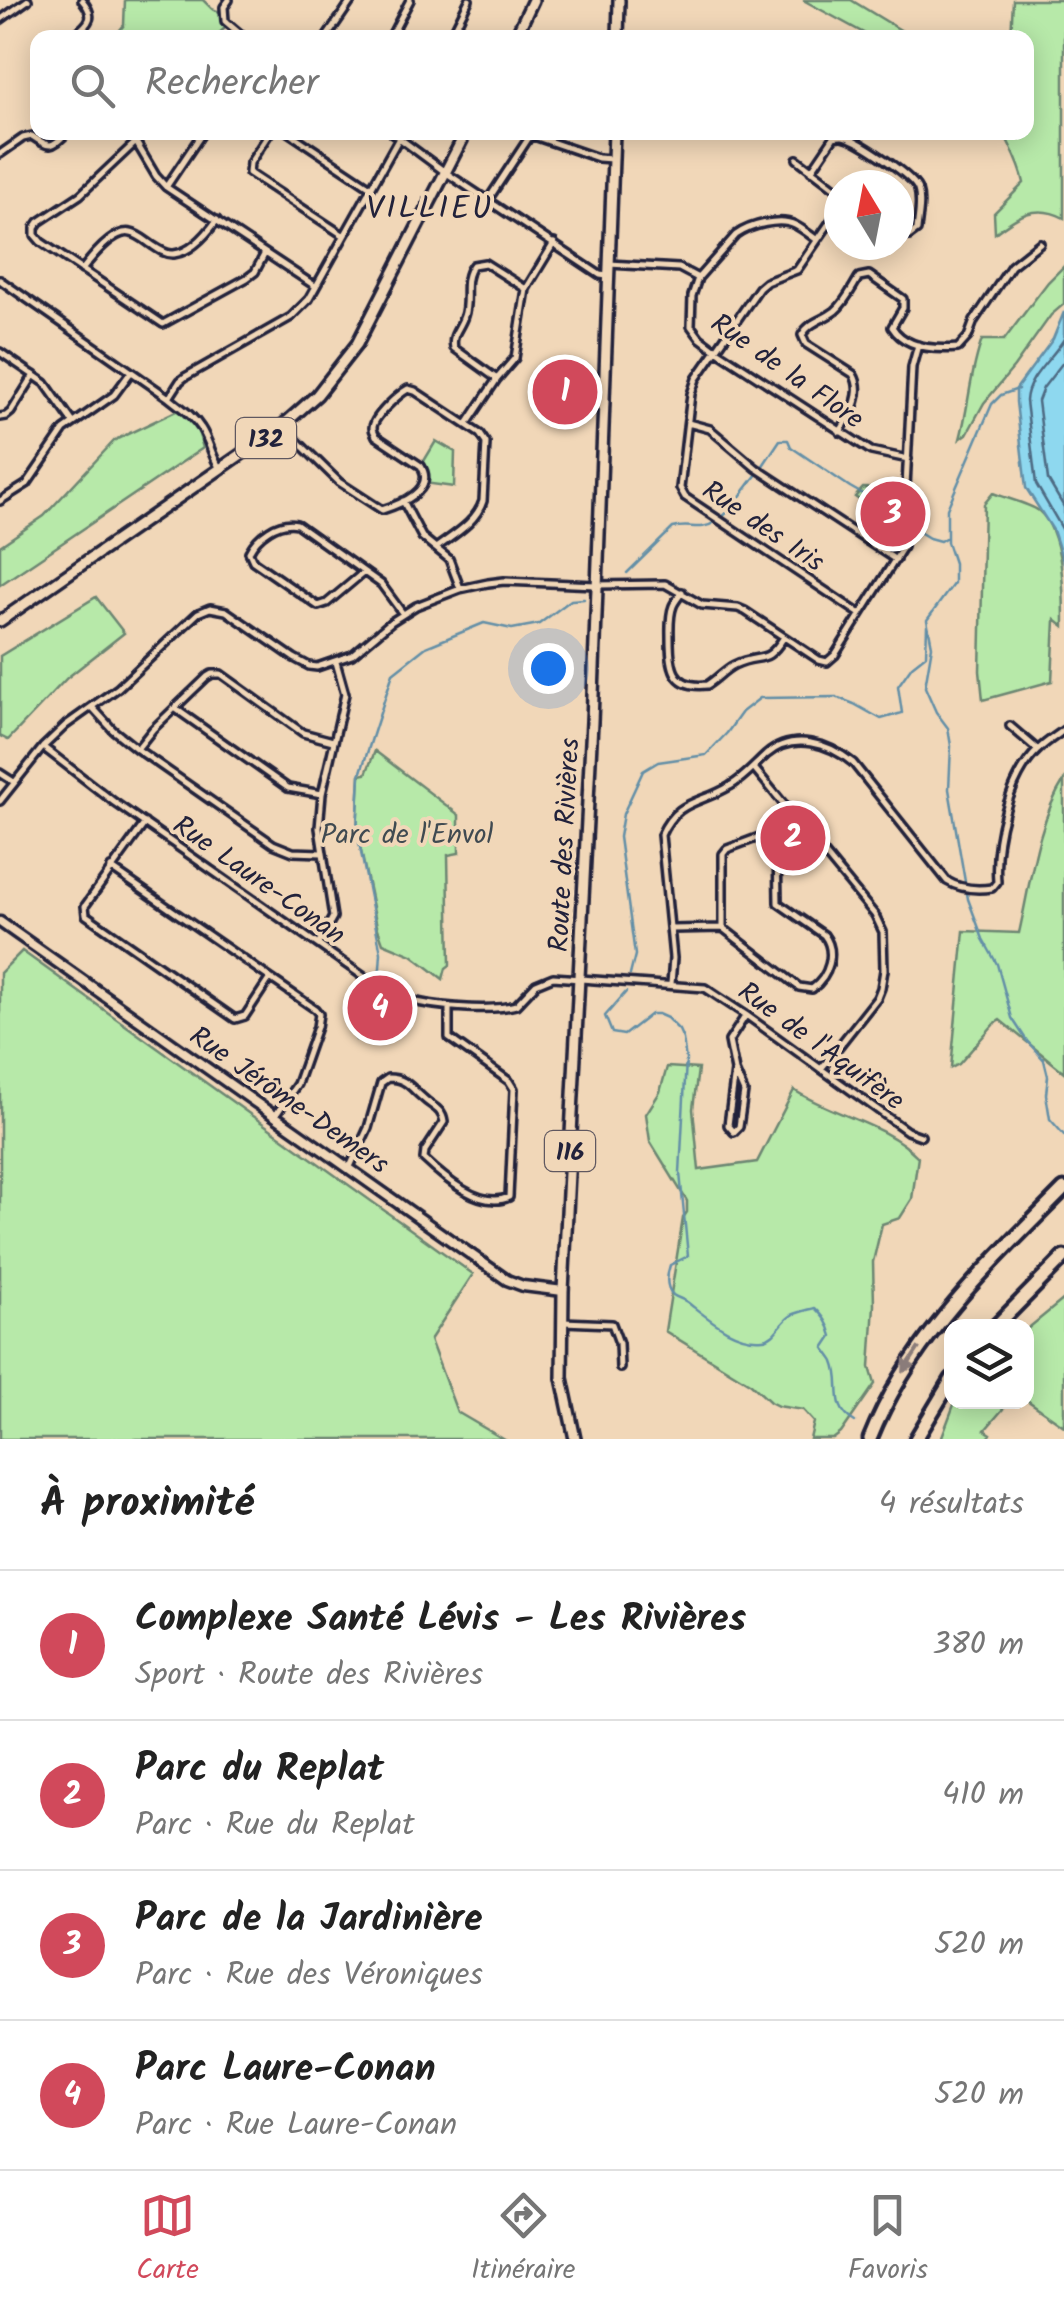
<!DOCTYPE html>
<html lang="fr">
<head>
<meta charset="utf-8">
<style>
  :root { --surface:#fff; --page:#f2f2f2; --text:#222; --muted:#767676; --line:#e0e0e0; --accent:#d1495b }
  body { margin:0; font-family:Kalam,sans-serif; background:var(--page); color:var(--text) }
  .controls { position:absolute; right:30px; bottom:30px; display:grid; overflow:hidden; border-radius:20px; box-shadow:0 5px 25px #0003 }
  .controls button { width:90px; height:90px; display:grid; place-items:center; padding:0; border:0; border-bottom:2px solid var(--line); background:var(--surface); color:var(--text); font:50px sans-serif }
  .compass { position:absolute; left:824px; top:170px; width:90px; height:90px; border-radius:50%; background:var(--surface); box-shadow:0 5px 25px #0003; rotate:350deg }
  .you { position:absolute; left:548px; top:668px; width:35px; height:35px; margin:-25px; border:8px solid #fff; border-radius:50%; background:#1a73e8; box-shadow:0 0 0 15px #1a73e833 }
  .badge { display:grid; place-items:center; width:65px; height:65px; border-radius:50%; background:var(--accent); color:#fff; font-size:32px; font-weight:700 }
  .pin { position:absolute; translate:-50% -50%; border:5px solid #fff; box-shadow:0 2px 10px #0006 }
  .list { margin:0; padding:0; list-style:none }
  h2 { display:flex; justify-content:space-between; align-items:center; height:130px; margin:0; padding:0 40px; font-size:42px }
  h2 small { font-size:32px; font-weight:400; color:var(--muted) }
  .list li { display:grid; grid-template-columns:65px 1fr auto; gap:30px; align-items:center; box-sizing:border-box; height:150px; padding:0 40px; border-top:2px solid var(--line) }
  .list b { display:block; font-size:38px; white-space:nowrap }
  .list p { margin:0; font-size:32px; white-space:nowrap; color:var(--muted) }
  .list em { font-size:32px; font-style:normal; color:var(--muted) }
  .icon { flex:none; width:55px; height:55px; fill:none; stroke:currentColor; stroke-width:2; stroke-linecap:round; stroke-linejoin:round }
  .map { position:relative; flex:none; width:1064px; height:1439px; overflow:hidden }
  .search { position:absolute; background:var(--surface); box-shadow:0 5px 25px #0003; left:30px; right:30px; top:30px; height:110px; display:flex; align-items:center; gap:25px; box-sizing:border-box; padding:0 35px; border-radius:20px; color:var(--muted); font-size:38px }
  .sheet { height:730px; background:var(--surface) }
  nav { display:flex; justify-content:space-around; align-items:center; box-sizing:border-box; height:140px; border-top:2px solid var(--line); background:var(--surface); font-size:28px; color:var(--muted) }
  nav a { display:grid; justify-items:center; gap:5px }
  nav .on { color:var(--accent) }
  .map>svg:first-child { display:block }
  .green { fill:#b7e9a9; stroke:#6c8672; stroke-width:2.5 }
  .water { fill:#8ed8ef; stroke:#638fa7; stroke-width:2.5 }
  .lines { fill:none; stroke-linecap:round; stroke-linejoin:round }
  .shore { stroke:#4d6b83; stroke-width:2.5 }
  .stream { stroke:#638fa7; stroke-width:2.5 }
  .street-casing { stroke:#22223b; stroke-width:12 }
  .secondary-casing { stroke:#22223b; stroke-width:15 }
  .primary-casing { stroke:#22223b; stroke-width:16 }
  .highway-casing { stroke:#22223b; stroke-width:19 }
  .street { stroke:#f1d7b8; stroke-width:5 }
  .secondary { stroke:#f1d7b8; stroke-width:8 }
  .primary { stroke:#f1d7b8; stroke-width:9 }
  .highway { stroke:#f1d7b8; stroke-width:11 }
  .oneway { fill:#8a7c7a }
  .labels { text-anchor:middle; stroke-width:8; stroke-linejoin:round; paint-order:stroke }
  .shield { fill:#f1d7b8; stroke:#605860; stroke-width:2.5 }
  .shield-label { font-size:25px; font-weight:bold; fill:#22223b }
  .street-label { font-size:28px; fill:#22223b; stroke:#f1d7b8 }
  .park-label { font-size:28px; fill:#404a51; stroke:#f1d7b8 }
  .quarter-label { font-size:32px; letter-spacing:2.5px; fill:#22223b; stroke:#f1d7b8 }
</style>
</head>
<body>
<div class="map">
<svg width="1064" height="1439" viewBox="0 0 1064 1439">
  <rect width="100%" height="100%" fill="#f1d7b8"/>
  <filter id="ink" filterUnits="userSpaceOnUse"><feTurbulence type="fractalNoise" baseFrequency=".01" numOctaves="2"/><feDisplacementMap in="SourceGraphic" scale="20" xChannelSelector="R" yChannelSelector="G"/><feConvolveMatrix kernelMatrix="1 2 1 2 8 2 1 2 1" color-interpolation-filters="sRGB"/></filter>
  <g filter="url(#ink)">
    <path class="green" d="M125 0H203L212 9 220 12 225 28 215 37H114L124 25Z
      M803 0H851L912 37H871Z
      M1013 0H1064V218C1036 203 1017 216 995 233L994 213 1024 183C1020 163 1012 151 1004 133L1026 132V38L1011 37Z
      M1064 266V304L1051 315 1014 367 984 403 967 434 960 439C969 406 970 372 982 340H1004L1048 282Z
      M178 410 197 428 203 448 0 585V546L44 516 115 440Z
      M436 441 455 452 454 487 424 483 421 466Z
      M863 488 906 489 904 531 855 497Z
      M993 493C1005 498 1030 504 1039 511 1064 533 1064 595 1064 627L1055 620 1052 681 983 700 980 671 984 504Z
      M96 597 124 633 67 678 8 740 0 736V656Z
      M375 751 459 815V853L448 855 450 965 446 968 443 979 412 955 383 943 377 926 357 832 360 775 366 774Z
      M1064 780V1072L1000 1020 994 1024 959 1064 951 1068 964 931 1019 933C1030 885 1037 822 1064 780Z
      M792 813 823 851 806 864 777 866V845L767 834Z
      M22 951 473 1274 430 1340 457 1412 503 1439H0V973Z
      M370 981 399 996 396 1037 359 1019Z
      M667 1067 698 1069 693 1109 699 1170 757 1162 794 1090C833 1116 885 1123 918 1157L912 1199 900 1218 882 1224 873 1262 874 1305 870 1367 875 1384 841 1433 833 1439H810L814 1422 803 1410 778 1406 770 1402 751 1384 665 1331 683 1218 687 1212V1201L650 1141 646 1114 660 1092Z
      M1064 1299V1426L1027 1400 1026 1330Z
      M955 1402H1009L985 1430 991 1434 988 1439H941Z"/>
    <path class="water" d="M1064 312V564L1053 530 1026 488 1016 402V389L1053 339Z"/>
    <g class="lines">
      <path class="shore" d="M1064 339C1052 359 1027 377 1026 401L1036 484 1064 532
        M1064 361 1043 388 1038 401 1048 480 1064 507"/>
      <path class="stream" d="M1018 389 1001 395 992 404 947 509V542L954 563V583L927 620 932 646 925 687 936 712 948 728 951 746 949 789 968 899 983 939 997 964 1012 1018 1027 1041 1044 1060 1048 1076 1046 1094 1050 1119 1064 1135
        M762 467 780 440H788L791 447 850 487 901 516
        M722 517 729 511 757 474
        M911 527 929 538 940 541 945 538
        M627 573 673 528C688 523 701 532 715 522
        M630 975 635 955 619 837 623 814 643 771 658 762 706 755 727 733 742 712 760 698 836 697 854 704 881 719 902 713 898 686 912 666 926 655 927 626
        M379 982 381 953 357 832 360 775 393 673 426 647 484 623 512 629 539 624 571 600 584 599
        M626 992 605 1016 612 1033 624 1035 651 1014H658L667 1018 679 1030 683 1039 686 1060 680 1173 688 1256 670 1265C667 1274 665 1287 673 1295 677 1298 683 1299 687 1302 708 1318 734 1342 763 1339 776 1338 781 1321 792 1315 799 1312 808 1310 815 1308 824 1317 829 1324 832 1336L824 1348C825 1349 834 1361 834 1362 844 1385 829 1407 855 1422
        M356 1040 372 1005 377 990"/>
      <defs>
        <path id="street" d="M229 0 224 7 225 21 245 38
          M0 20 28 0
          M71 38C87 24 98 19 82 0
          M326 38 352 0
          M390 38 410 0
          M450 38 469 0
          M130 132 156 176 166 187 315 286
          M270 132 250 163 249 173 343 235
          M288 132 369 186
          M391 132 445 172 600 275 607 276
          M531 135 598 158 612 159
          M136 142 80 195 39 222 35 228V235L41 242 163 324 247 278 255 272 265 253
          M0 154 23 138 32 136C51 149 51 148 68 132
          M797 159 839 191
          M811 171 834 137C842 136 841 135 849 138 863 144 915 177 918 190 922 202 918 218 917 230L909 236 899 233
          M166 187 203 132
          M488 200 530 136
          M839 209 797 270 766 282 759 288 696 379 691 394 680 488 685 497 860 614
          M817 240C810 235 803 229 795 225 780 217 750 225 736 235L698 278 692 296 691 326 700 338 716 350 871 451 908 459
          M609 264 679 268 698 278
          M82 270C91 258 114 229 131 233 138 234 146 241 152 245 158 249 166 255 174 254 191 252 207 234 217 220
          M0 280 169 398C180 407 193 415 201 428 209 440 211 454 219 467
          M0 352 45 383 72 421
          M497 379 454 348C451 334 460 329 464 316 470 299 461 280 473 265L485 263 526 289
          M169 398 180 381 185 377 291 317 309 299 399 138
          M0 417 6 416 11 412 34 375
          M688 423 710 429 756 468 896 560
          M467 424 497 379 515 358 526 289 554 243
          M282 426 339 482 382 510C401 504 436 490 421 466L376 436C375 433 373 431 373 428 373 417 399 394 408 389L415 391 480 434 486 443 483 501C476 523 453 535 436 548
          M840 432C850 415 865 393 853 374L806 344 802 335C809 322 823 320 835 311 845 303 852 288 859 277L869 275 903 299V308L892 327C905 348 934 350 958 348L968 337 974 321 1011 266 1040 243
          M0 501 27 484 64 430 114 395 131 372
          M403 501 422 537 449 559 460 588
          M364 572 327 603 318 606 253 561 249 552C257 536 278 520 297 524L381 584 403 614
          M682 592C679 597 675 601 673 606 669 616 670 628 670 638 670 666 672 689 707 685 717 679 724 670 734 665 761 652 765 667 784 637
          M92 707 113 730 137 749 273 844 293 852 322 853
          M176 709 288 788 322 794
          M1010 726 1038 750
          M43 747 114 802 367 979C378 986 390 993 403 998 429 1007 490 1012 516 1005L536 984 553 977 705 988 746 1015 907 1131 921 1136
          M137 749 153 729 207 677 212 674H221L303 733 333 741
          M754 768 875 915 883 932 884 970 881 988 877 998 821 1069
          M0 773 14 782
          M0 801 43 747 66 725 118 688 198 613 210 608 226 611 294 658 309 666 317 667 352 655 391 622 416 606 460 589 488 583 504 581 596 585 665 584 702 605 738 608 745 611 819 660 827 662 835 655 903 547 912 367 918 345
          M145 823 85 906 86 915 235 1019 245 1016 270 978
          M111 868 315 1009 319 1014 317 1027 297 1084 275 1116
          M671 929 723 928V854L727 849 767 834 775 840 777 845 778 903 824 935C837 952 829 977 812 989L799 987 723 928
          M318 944 333 917 319 828 322 794 345 694 336 662
          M671 984 673 958 661 835C677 799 701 804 730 786 744 778 754 766 766 755 793 732 829 743 853 763L947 881C960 889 977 890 992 888L997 882C994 842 1008 777 1039 749 1046 742 1056 736 1064 730
          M735 1071 728 1125 734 1132 739 1127 744 1092 735 1071 729 1041 746 1015
          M349 1169 368 1128 381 1083 388 1078C406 1078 410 1087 423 1098 432 1107 442 1108 444 1122L425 1151 424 1159C444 1178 481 1210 509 1197L514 1089 509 1081 449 1038V1007
          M563 1322 612 1324 619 1343 620 1368"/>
        <path id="secondary" d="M0 922 507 1280 523 1286 563 1291"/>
        <path id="primary" d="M515 38 533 0
          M618 38 619 0
          M0 621 282 426 317 395 357 344 466 132
          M575 1439 562 1378 563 1291 592 722 614 132"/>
        <path id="highway" d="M996 1326 1064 1257
          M870 1439C910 1338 989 1265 1064 1189
          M916 1439 952 1379"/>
      </defs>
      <use href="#street" class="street-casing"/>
      <use href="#secondary" class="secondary-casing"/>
      <use href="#primary" class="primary-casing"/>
      <use href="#highway" class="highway-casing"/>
      <use href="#street" class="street"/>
      <use href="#secondary" class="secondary"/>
      <use href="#primary" class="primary"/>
      <use href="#highway" class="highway"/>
    </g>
    <defs><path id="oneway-solid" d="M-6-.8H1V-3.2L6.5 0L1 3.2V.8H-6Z" transform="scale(2.5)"/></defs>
    <use class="oneway" href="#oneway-solid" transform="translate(911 1360) rotate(123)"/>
  </g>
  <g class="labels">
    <g class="shield">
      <rect x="236" y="418" width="60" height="40" rx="8"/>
      <rect x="545" y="1131" width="50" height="40" rx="8"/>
    </g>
    <g class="shield-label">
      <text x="266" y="447">132</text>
      <text x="570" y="1160">116</text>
    </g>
    <g class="street-label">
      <text transform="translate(788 370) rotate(35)" y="10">Rue de la Flore</text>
      <text transform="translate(764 525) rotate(34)" y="10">Rue des Iris</text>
      <text transform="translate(563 845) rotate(-87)" y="10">Route des Rivières</text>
      <text transform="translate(260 879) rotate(35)" y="10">Rue Laure-Conan</text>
      <text transform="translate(822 1045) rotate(36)" y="10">Rue de l'Aquifère</text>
      <text transform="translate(290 1099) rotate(35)" y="10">Rue Jérôme-Demers</text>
    </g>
    <g class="park-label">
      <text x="407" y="843">Parc de l'Envol</text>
    </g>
    <g class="quarter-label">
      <text x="430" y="218">VILLIEU</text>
    </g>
  </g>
</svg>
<div class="controls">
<button><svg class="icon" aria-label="layers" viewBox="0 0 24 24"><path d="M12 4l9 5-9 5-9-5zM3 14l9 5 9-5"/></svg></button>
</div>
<svg class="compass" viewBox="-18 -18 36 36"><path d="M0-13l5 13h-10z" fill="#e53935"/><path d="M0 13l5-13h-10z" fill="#767676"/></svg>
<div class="you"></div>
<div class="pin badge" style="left:565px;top:392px">1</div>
<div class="pin badge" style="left:793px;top:838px">2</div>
<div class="pin badge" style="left:893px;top:514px">3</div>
<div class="pin badge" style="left:380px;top:1008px">4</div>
<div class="search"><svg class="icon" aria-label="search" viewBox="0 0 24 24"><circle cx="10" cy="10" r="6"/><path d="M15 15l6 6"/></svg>Rechercher</div>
</div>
<section class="sheet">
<h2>À proximité<small>4 résultats</small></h2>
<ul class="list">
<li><span class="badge">1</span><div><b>Complexe Santé Lévis - Les Rivières</b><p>Sport · Route des Rivières</p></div><em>380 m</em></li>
<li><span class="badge">2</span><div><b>Parc du Replat</b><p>Parc · Rue du Replat</p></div><em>410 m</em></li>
<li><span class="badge">3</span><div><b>Parc de la Jardinière</b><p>Parc · Rue des Véroniques</p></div><em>520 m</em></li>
<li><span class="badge">4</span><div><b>Parc Laure-Conan</b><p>Parc · Rue Laure-Conan</p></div><em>520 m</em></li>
</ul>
</section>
<nav>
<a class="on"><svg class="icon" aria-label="map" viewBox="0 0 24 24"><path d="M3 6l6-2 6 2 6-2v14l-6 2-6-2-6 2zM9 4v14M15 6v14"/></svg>Carte</a>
<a><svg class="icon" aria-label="directions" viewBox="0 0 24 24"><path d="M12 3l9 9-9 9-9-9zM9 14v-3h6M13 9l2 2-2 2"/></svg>Itinéraire</a>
<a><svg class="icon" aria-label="saved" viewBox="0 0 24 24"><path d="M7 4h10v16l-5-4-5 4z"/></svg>Favoris</a>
</nav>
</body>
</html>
